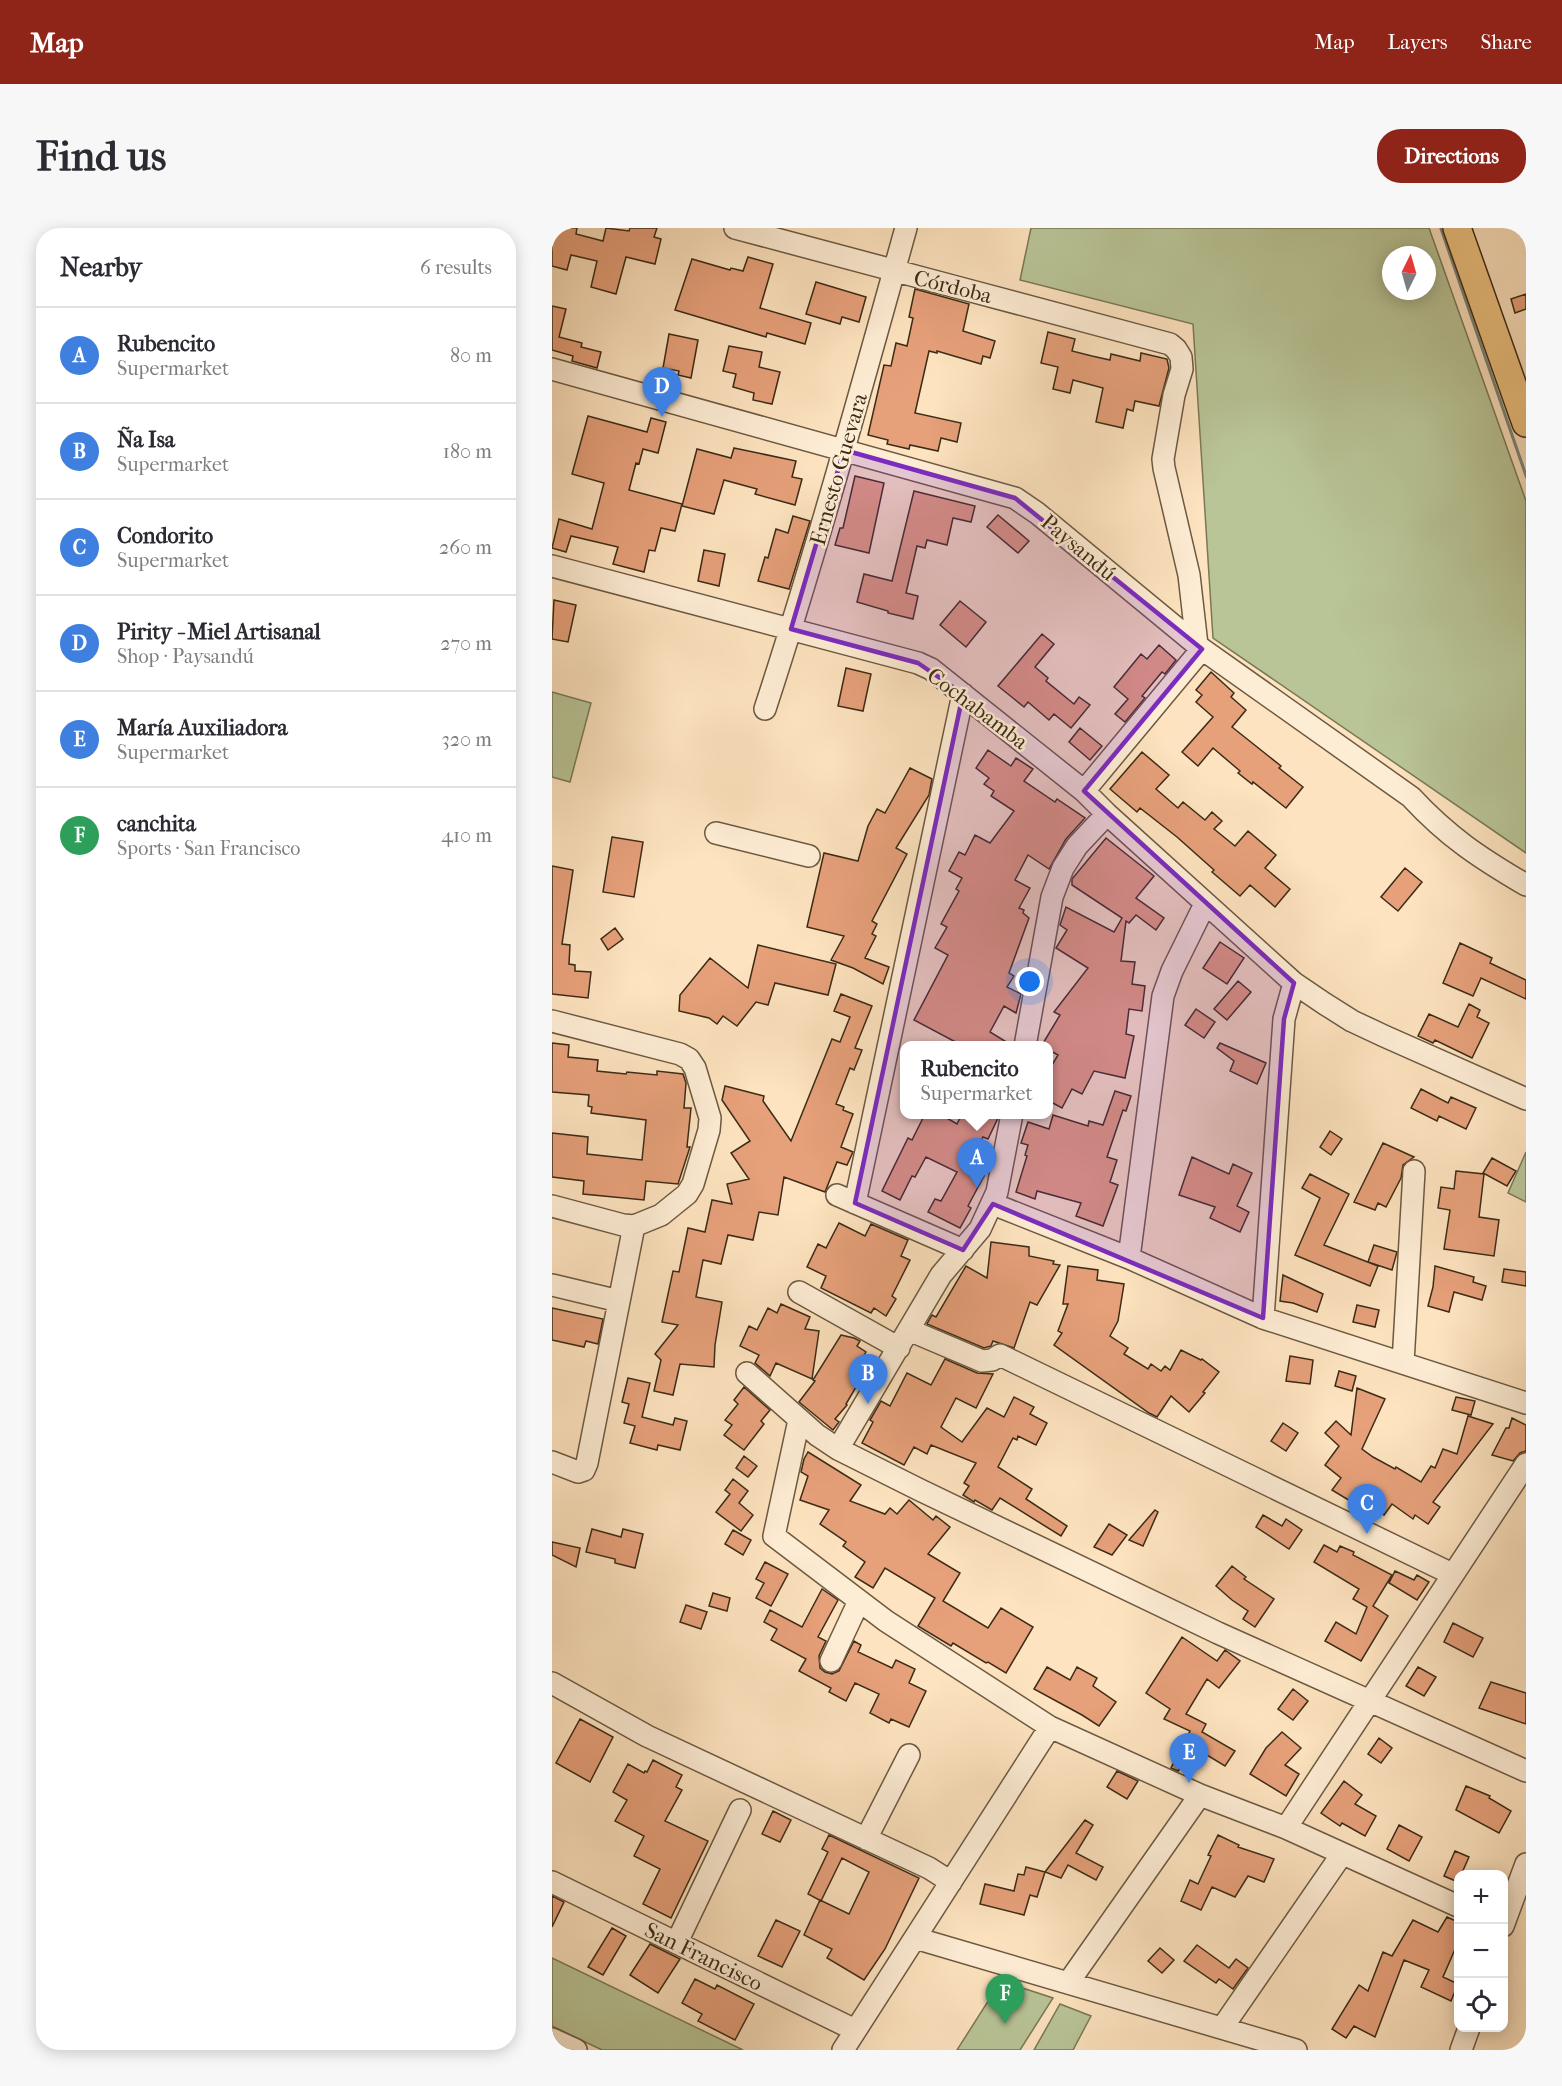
<!DOCTYPE html>
<html lang="en">
<head>
<meta charset="utf-8">
<style>
  :root { --surface:#fff; --page:#f7f7f7; --text:#2b2b33; --muted:#7c7c81; --line:#e1e1e2; --accent:#8f2418 }
  body { margin:0; font-family:"IM FELL French Canon",serif; background:var(--page); color:var(--text) }
  .controls { position:absolute; right:18px; bottom:18px; display:grid; overflow:hidden; border-radius:12px; box-shadow:0 3px 15px #0003 }
  .controls button { width:54px; height:54px; display:grid; place-items:center; padding:0; border:0; border-bottom:2px solid var(--line); background:var(--surface); color:var(--text); font:30px sans-serif }
  .compass { position:absolute; left:830px; top:18px; width:54px; height:54px; border-radius:50%; background:var(--surface); box-shadow:0 3px 15px #0003; rotate:5deg }
  .you { position:absolute; left:478px; top:754px; width:21px; height:21px; margin:-15px; border:4px solid #fff; border-radius:50%; background:#1a73e8; box-shadow:0 0 0 9px #1a73e833 }
  .badge { display:grid; place-items:center; width:39px; height:39px; border-radius:50%; background:var(--accent); color:#fff; font-size:20px; font-weight:700 }
  .pin { position:absolute; translate:-50% -50px; filter:drop-shadow(0 2px 3px #0008) }
  .pin::after { content:''; position:absolute; top:32px; width:21px; height:18px; background:inherit; clip-path:polygon(0 0,100% 0,50% 100%) }
  .popup { position:absolute; left:348px; top:813px; width:153px; height:78px; box-sizing:border-box; display:grid; place-content:center; border-radius:12px; background:var(--surface); filter:drop-shadow(0 2px 4px #0005); font-size:20px; white-space:nowrap; color:var(--muted) }
  .popup b { font-size:22px; color:var(--text) }
  .popup::after { content:''; position:absolute; left:50%; top:100%; margin-left:-12px; border:12px solid transparent; border-top-color:var(--surface) }
  .list { margin:0; padding:0; list-style:none }
  h2 { display:flex; justify-content:space-between; align-items:center; height:78px; margin:0; padding:0 24px; font-size:26px }
  h2 small { font-size:20px; font-weight:400; color:var(--muted) }
  .list li { display:grid; grid-template-columns:39px 1fr auto; gap:18px; align-items:center; box-sizing:border-box; height:96px; padding:0 24px; border-top:2px solid var(--line) }
  .list b { display:block; font-size:22px; white-space:nowrap }
  .list p { margin:0; font-size:20px; white-space:nowrap; color:var(--muted) }
  .list em { font-size:20px; font-style:normal; color:var(--muted) }
  .icon { flex:none; width:33px; height:33px; fill:none; stroke:currentColor; stroke-width:2; stroke-linecap:round; stroke-linejoin:round }
  .map { position:relative; flex:none; width:974px; height:1822px; overflow:hidden; border-radius:24px }
  header { display:flex; align-items:center; gap:36px; box-sizing:border-box; height:84px; padding:0 30px; background:var(--accent); color:#fff }
  header strong { font-size:28px }
  nav { display:flex; gap:33px; margin-inline-start:auto; font-size:21px }
  .intro { display:flex; align-items:center; justify-content:space-between; box-sizing:border-box; height:144px; padding:0 36px }
  h1 { margin:0; font-size:42px }
  .button { padding:15px 27px; border-radius:24px; background:var(--accent); color:#fff; font-size:21px; font-weight:700 }
  main { display:flex; gap:36px; padding:0 36px }
  aside { flex:1; background:var(--surface); border-radius:24px; box-shadow:0 3px 15px #0003 }
  .map>svg:first-child { display:block }
  .green { fill:#b9c597; stroke:#7a7857; stroke-width:1.5; fill-rule:evenodd }
  .water { fill:#a1bdb8; stroke:#788378; stroke-width:1.5 }
  .building { fill:#e6a07a; stroke:#3b2b17; stroke-width:1.5 }
  .lines { fill:none; stroke-linecap:round; stroke-linejoin:round }
  .minor-casing { stroke:#6c5941; stroke-width:24 }
  .major-casing { stroke:#3b2b17; stroke-width:30 }
  .minor { stroke:#feedd5; stroke-width:21 }
  .major { stroke:#eec280; stroke-width:27 }
  .marked { fill:#7b2cbf; fill-opacity:0.2; stroke:#7b2cbf; stroke-width:4.5; stroke-linejoin:round }
  .labels { text-anchor:middle; stroke-width:5; stroke-linejoin:round; paint-order:stroke }
  .street-label { font-size:22px; fill:#3b2b17; stroke:#feedd5 }
</style>
</head>
<body>
<header>
<strong>Map</strong>
<nav><a>Map</a><a>Layers</a><a>Share</a></nav>
</header>
<div class="intro"><h1>Find us</h1><a class="button">Directions</a></div>
<main>
<aside>
<h2>Nearby<small>6 results</small></h2>
<ul class="list">
<li><span class="badge" style="background:#3f7fe0">A</span><div><b>Rubencito</b><p>Supermarket</p></div><em>80 m</em></li>
<li><span class="badge" style="background:#3f7fe0">B</span><div><b>Ña Isa</b><p>Supermarket</p></div><em>180 m</em></li>
<li><span class="badge" style="background:#3f7fe0">C</span><div><b>Condorito</b><p>Supermarket</p></div><em>260 m</em></li>
<li><span class="badge" style="background:#3f7fe0">D</span><div><b>Pirity - Miel Artisanal</b><p>Shop · Paysandú</p></div><em>270 m</em></li>
<li><span class="badge" style="background:#3f7fe0">E</span><div><b>María Auxiliadora</b><p>Supermarket</p></div><em>320 m</em></li>
<li><span class="badge" style="background:#2e9e5b">F</span><div><b>canchita</b><p>Sports · San Francisco</p></div><em>410 m</em></li>
</ul>
</aside>
<div class="map">
<svg width="974" height="1822" viewBox="0 0 974 1822">
  <rect width="100%" height="100%" fill="#fde3bf"/>
  <filter id="stains"><feTurbulence type="fractalNoise" baseFrequency=".00333" numOctaves="4"/><feColorMatrix values="0 0 0 0 .2 0 0 0 0 .09 0 0 0 0 .02 0 0 0 .5 -.17"/></filter>
  <radialGradient id="worn" r=".72"><stop offset=".6" stop-color="#630" stop-opacity="0"/><stop offset="1" stop-color="#630" stop-opacity=".3"/></radialGradient>
  <path class="green" d="M479 0H877L974 273V625L661 410 641 96 468 52ZM839 27H875V63H839Z
    M0 464 39 475 18 554 0 549Z
    M974 924V974L956 965Z
    M0 1730 191 1822H50L0 1798Z
    M449 1753 501 1770 468 1822H405Z
    M508 1776 539 1788 521 1822H482Z"/>
  <path class="water" d="M888 0H889L974 245V250Z"/>
  <path class="building" d="M0 0H25L24 6 51 13 54 0 77 3 78 0H105L102 9 109 11 103 36 74 29 64 66 39 59 45 33 19 27 15 42 0 38Z
    M196 29 221 36 208 80 259 95 253 116 215 105 214 109 123 82 140 31 178 42 179 40 191 43Z
    M264 54 314 69 307 94 290 89 288 96 254 86Z
    M363 61 417 76 411 103 443 113 438 130 431 128 429 136 385 123V125L377 123 363 185 409 195 405 214 389 210 386 223 358 217 357 221 335 216 336 212 316 207 332 137 339 138 344 115 355 118 361 90 357 89Z
    M974 66V81L963 85 959 71Z
    M0 78 14 81 7 109 30 115 29 119 49 124 45 140 20 133 21 128 0 122Z
    M496 104 523 111 520 123 540 128 558 132 559 126 588 133 589 125 615 131 617 140 607 178 583 173 581 183 575 181 571 200 544 194 551 160 521 152 518 165 501 161 506 139 489 135Z
    M117 106 146 112 139 150 126 147 127 143 111 140Z
    M177 118 210 124 207 139 228 144 220 176 201 172 202 165 181 159 184 146 171 143Z
    M36 188 95 204 99 190 114 194 106 225 91 221 87 236 84 235 77 262 130 276 123 303 109 300 103 323 97 322 92 344 61 336 66 319 19 308 14 324 0 320 7 291 40 301 52 255 20 246Z
    M182 220 244 233 240 249 250 251 243 277 203 266 205 261 172 252 162 286 130 278 145 221 179 230Z
    M303 248 332 255 317 325 283 317 288 300H291Z
    M362 263 423 278 419 294 401 290 395 317 375 312 373 320 365 318 354 365 366 368 361 391 336 385V383L305 374 312 346 340 353Z
    M446 287 477 313 466 325 435 299Z
    M241 288 258 293 237 361 206 353 213 329 216 330 224 301 236 305Z
    M152 322 173 326 167 358 146 353Z
    M2 372 24 377 16 414 0 411Z
    M408 373 434 394 414 419 388 397Z
    M490 406 502 416 483 439 496 450 494 453 522 476 527 469 538 477 519 500 502 486 497 492 476 474 472 479 446 458Z
    M607 417 624 432 613 446 610 444 590 468 593 470 573 494 563 486 576 471 562 459 589 426 595 431Z
    M294 440 319 446 311 483 286 478Z
    M659 444 682 465 679 469 694 482 680 499 729 538 727 540 751 559 734 580 701 554 700 556 686 545 688 543 661 520 646 538 630 524 661 489 644 474 650 467 644 462Z
    M528 500 550 518 538 532 517 514Z
    M436 522 459 538 464 530 481 541 472 553 503 574 505 571 533 590 514 611 497 641 476 627 463 652 478 660 467 680 472 682 471 685 477 690 457 745 462 748 455 759 469 766 464 785 452 778 438 804 461 818H411L362 792 396 727 383 720 395 699 389 696 407 663 404 661 410 650 397 643 407 624 413 627 423 607 438 615 462 583 439 568 442 563 432 556 437 550 424 540Z
    M590 524 617 547 604 561 626 580 631 574 653 592 660 584 670 593 662 601 683 618 696 603 724 627 713 640 738 661 723 679 698 657 688 668 660 644 662 642 625 609 588 580 585 584 558 561Z
    M358 540 380 551 377 567 344 620 355 626 320 693 325 696 320 706 324 708 313 730 337 739 331 756 301 740 279 732 292 708 255 699 272 625 306 633 316 598 325 581 333 585Z
    M60 609 91 614 82 669 51 664Z
    M554 610 602 648 584 670 612 690 604 702 584 687 577 695 574 693 569 733 583 734 580 756 593 758 590 783 577 781 574 806 582 808 573 850 542 843 530 866 520 861 510 880 497 873V842L506 827 497 822V818L490 817 508 787 502 784 536 740 504 720 515 702 508 697 514 679 562 704 570 690 520 657V651Z
    M0 638 21 642 10 716 18 717 17 736 23 737V743L39 744 36 770 0 766Z
    M853 640 870 654 846 683 829 669Z
    M63 700 71 711 56 722 49 711Z
    M668 714 692 730 675 756 651 740Z
    M908 715 940 730 938 735 974 752V771L929 750 921 768 891 755Z
    M206 717 284 736 276 767 223 755 216 777 204 774 185 798 171 788 165 796 157 790 127 783 128 767 158 730 196 760Z
    M686 753 699 764 675 792 662 781Z
    M289 766 320 778 303 820 310 822 302 842 298 840 284 876 292 879 291 882 301 886 289 919 301 924 295 937 285 934 273 964 232 949 226 987 207 984 201 1012 176 1007 169 1036 151 1032 144 1069 170 1074 163 1117 162 1139 128 1136 121 1167 102 1163 109 1132 103 1126 126 1097 110 1094 121 1043 127 1044 136 1000 153 1004 160 972 180 976 175 956 197 951 179 925 198 913 170 872 173 858 212 868 211 873 239 913 280 811 288 814 298 789 282 783Z
    M917 776 928 782 925 789 937 795 920 830 883 812 881 815 866 808 877 786 906 799Z
    M644 781 663 794 652 810 633 797Z
    M0 815 17 817 16 829 46 832 45 843 74 846 75 844 105 847V843L131 846 134 855 132 880H139L135 919H138L126 956 94 953 92 972 31 966 32 953 0 949V905L36 909 35 926 90 932 94 892 39 885 40 879 36 878 37 867 0 864Z
    M668 815 714 835 705 856 678 843 682 833 665 820Z
    M869 861 896 875 899 869 924 880 914 901 887 888 885 893 859 880Z
    M563 863 579 868 574 883 571 882 555 929 565 932 558 954 566 957 551 998 524 988 529 975 485 963 483 971 464 964 475 928 473 927 476 917 469 915 476 894 497 901 501 887 536 898 537 893 551 897Z
    M373 886H388L405 896 410 886H440L446 890 436 911 431 909 416 937 433 946 416 978 419 980 408 1000 376 984 383 971 389 973 405 944 374 929 363 949 360 948 348 972 330 963 356 910 360 912Z
    M778 903 790 911 779 927 768 919Z
    M831 915 862 929 851 937 849 950 834 979 826 975 823 982 802 974Z
    M640 929 677 946 681 936 700 945 685 978 697 984 688 1004 658 990 663 979 627 967Z
    M940 930 964 943 955 958 931 945Z
    M904 943 932 946 927 989 947 992 942 1028 892 1021 898 982 886 980 889 959 902 961Z
    M758 946 797 966 772 1017 826 1038 818 1058 743 1027 768 970 750 960Z
    M287 995 313 1008 319 996 356 1012 349 1028 358 1032 340 1068 344 1071 334 1088 322 1080 319 1085 269 1060 274 1048 255 1039 266 1016 274 1020Z
    M439 1014 477 1019V1028L502 1033 501 1036 508 1037 485 1077 478 1074 462 1120 441 1113 439 1118 432 1120 375 1096 380 1087 384 1089 414 1038 435 1050Z
    M822 1017 845 1024 840 1042 816 1034Z
    M516 1038 546 1042 545 1052 572 1056 566 1093 558 1108 576 1120 572 1126 596 1141 599 1136 609 1143 613 1138 618 1142 629 1122 649 1132 650 1131 667 1144 651 1164 653 1165 637 1184 619 1168 605 1189 597 1185 502 1117 510 1105 506 1103 516 1076H511Z
    M883 1038 922 1049 921 1054 934 1058 930 1072 902 1064 897 1084 876 1078 881 1059Z
    M952 1041 974 1044V1058L950 1054Z
    M731 1047 771 1066 765 1084 741 1075 728 1073Z
    M229 1076 258 1089 253 1101 267 1103 260 1151 224 1135 218 1148 203 1135 207 1127 188 1118 197 1098 205 1102 216 1080 225 1085Z
    M805 1077 827 1082 823 1099 801 1094Z
    M0 1080 51 1091 46 1116 34 1113 32 1119 0 1112Z
    M289 1107 302 1110 308 1113 305 1118 314 1124 299 1149 307 1154 294 1176 295 1177 283 1191 287 1194 281 1202 247 1174 263 1153 261 1152Z
    M738 1128 761 1132 758 1156 734 1153Z
    M393 1131 425 1145 441 1146 424 1180 404 1170 389 1199 410 1214 435 1180 452 1189 462 1169 482 1179 478 1186 495 1195 484 1217 466 1208 465 1212 461 1210 446 1239 480 1261 474 1271 515 1298 509 1308 448 1270 440 1282 423 1272 422 1274 411 1267 417 1258 412 1255 424 1235 379 1217 375 1226 362 1219 352 1237 310 1215 321 1194 318 1192 329 1173 338 1178 355 1145 379 1157Z
    M787 1143 804 1148 800 1163 783 1158Z
    M76 1150 98 1155 90 1189 121 1197 123 1190 135 1193 128 1222 106 1217 105 1222 78 1215 83 1198 72 1195 77 1176 70 1174Z
    M192 1159 218 1182 209 1193 212 1196 192 1222 172 1207 180 1197 173 1192 186 1176 182 1172Z
    M805 1160 833 1171 810 1221 821 1229 843 1241 844 1239 869 1254 879 1238 883 1240 891 1221 905 1226 916 1188 941 1196 881 1274 888 1279 876 1296 863 1287 861 1291 840 1276 832 1287 825 1280 818 1285 780 1262 789 1250 773 1237 787 1218 773 1205 784 1193 799 1207Z
    M904 1169 923 1173 919 1187 900 1182Z
    M960 1190 974 1197V1223L968 1225 961 1233 940 1227 954 1200H957Z
    M731 1195 746 1205 734 1223 719 1213Z
    M256 1224 309 1257 298 1273 333 1286 338 1280 345 1286 357 1272 381 1292 384 1288 398 1299 376 1326 408 1345 391 1373 436 1400 449 1380 481 1399 454 1445 436 1434 434 1435 401 1415 399 1418 366 1398 383 1370 333 1340 321 1360 303 1349 313 1334 291 1318 294 1314 268 1296 277 1282 248 1272 256 1248 249 1244 252 1231Z
    M192 1228 205 1238 196 1249 184 1240Z
    M181 1251 196 1263 187 1275 201 1287 189 1303 164 1284 178 1266 173 1262Z
    M603 1282 606 1284 591 1318 577 1312Z
    M711 1287 730 1298 734 1291 750 1302 737 1321 704 1299Z
    M557 1296 575 1307 560 1327 542 1319Z
    M40 1301 69 1309 71 1301 91 1306 83 1340 63 1335V1331L34 1324Z
    M181 1302 199 1312 191 1327 173 1316Z
    M0 1314 28 1320 24 1339 0 1327Z
    M772 1317 785 1324 788 1318 802 1324 801 1327 840 1347 821 1378 836 1388 809 1433 773 1413 784 1394 804 1406 815 1379 801 1371 807 1361 762 1334Z
    M213 1334 236 1346 219 1378 204 1370 212 1355 204 1351Z
    M680 1338 694 1349 692 1351 722 1371 703 1399 691 1391 696 1383 680 1372 664 1358Z
    M843 1343 862 1352 865 1347 877 1354 865 1372 837 1355Z
    M270 1361 286 1372 266 1409 274 1413 267 1428 268 1440 273 1444 280 1446 287 1443 302 1413 309 1417 306 1424 340 1440 344 1432 363 1441 357 1455 374 1463 357 1499 339 1491 337 1495 318 1485 327 1466 303 1455 294 1473 277 1464 279 1460 247 1443 254 1431 219 1412 225 1401 212 1394 218 1382 250 1399Z
    M161 1365 178 1370 175 1383 157 1378Z
    M134 1377 155 1384 149 1401 128 1394Z
    M901 1395 931 1410 921 1429 892 1414Z
    M630 1409 665 1433 673 1422 688 1433 667 1460 655 1451 634 1486 654 1496 650 1504 683 1523 673 1538 645 1521 626 1543 619 1540 638 1503 612 1491 618 1481 594 1465Z
    M495 1439 518 1452 525 1439 545 1450 541 1458 564 1474 547 1498 530 1487 482 1461Z
    M866 1439 884 1449 872 1468 854 1458Z
    M939 1454 974 1465V1496L927 1480Z
    M741 1461 756 1473 741 1492 726 1481Z
    M28 1491 61 1509 38 1554 4 1535Z
    M730 1504 749 1520 733 1537 747 1546 734 1568 698 1546 714 1520Z
    M827 1510 840 1520 829 1535 816 1526Z
    M101 1532 130 1547 124 1559 130 1562 113 1593 156 1613 119 1690 91 1676 108 1641 82 1628 92 1608 63 1593 75 1572 61 1564 76 1536 92 1545 93 1543 95 1544Z
    M565 1543 586 1553 575 1571 555 1559Z
    M792 1553 810 1567 803 1576 824 1588 813 1608 790 1595 788 1598 769 1585Z
    M914 1558 938 1568 937 1570 959 1583 947 1605 904 1582Z
    M221 1583 239 1592 228 1614 210 1606Z
    M533 1592 541 1597 524 1625 551 1639 544 1652 516 1637 509 1650 493 1644Z
    M847 1597 870 1609 857 1633 835 1621Z
    M277 1607 367 1650 333 1721 312 1752 275 1730 280 1721 252 1707 268 1672 297 1686 317 1644 290 1630 269 1673 256 1666 276 1624 270 1621Z
    M666 1607 687 1617 686 1619 722 1631 712 1654 696 1648 683 1669 660 1659 649 1682 629 1673 638 1652 646 1656 659 1628 656 1627Z
    M903 1623 917 1629 909 1647H906V1654L892 1648Z
    M474 1639 493 1644 485 1669 478 1667 472 1687 428 1676 433 1656 462 1663 466 1646 472 1647Z
    M0 1668 12 1674 0 1699Z
    M895 1689 906 1694V1720L904 1719 891 1749 906 1756 899 1773 869 1759 877 1742 852 1732 823 1809 802 1798 794 1810 780 1801 807 1757 816 1763 831 1724 840 1728 861 1692 886 1704Z
    M224 1692 248 1703 230 1739 206 1728Z
    M60 1700 74 1708 51 1747 36 1739Z
    M98 1716 128 1731 106 1765 78 1747Z
    M645 1717 677 1740 684 1731 696 1740 681 1761 667 1751 664 1755 632 1733Z
    M608 1720 622 1732 610 1745 596 1733Z
    M143 1751 163 1761 165 1757 202 1776 183 1812 146 1793 150 1786 130 1775Z"/>
  <g class="lines">
    <defs>
      <path id="minor" d="M183 0C328 40 473 76 618 116L624 121 629 129 630 141 622 167 611 231 612 240 637 347 645 417
        M0 141 463 270 485 285 650 421 859 569C896 609 928 630 974 657
        M0 338 366 435 379 441 532 563 555 586 742 755 773 776 800 793 832 808 974 871
        M213 481C265 322 309 161 354 0
        M532 563 650 421
        M164 605 257 628
        M0 793 128 826 137 831 143 840 158 890 157 902 141 956 135 966 109 987 82 998 71 997 0 978
        M473 818 500 669 511 640 525 618 555 586
        M285 967 411 1022
        M303 975 411 466
        M441 976 577 1030 711 1090 974 1175
        M577 1030 611 768 620 743 653 676
        M0 1057 67 1073
        M247 1064 347 1120
        M711 1090 732 791 742 755
        M357 1102 430 1133 440 1132 448 1127 900 1346
        M851 1135 862 943
        M195 1145 265 1207 286 1221 368 1262 666 1405 974 1543
        M247 1192 222 1308 334 1393 498 1499 648 1567 734 1600 906 1678
        M286 1221 389 1047 428 1001 445 964 460 886
        M0 1234 26 1244 32 1242 35 1235 82 998
        M279 1433 307 1373
        M0 1455 95 1508 377 1640 399 1654
        M734 1600 974 1236
        M314 1611 357 1527
        M0 1654 303 1802
        M951 1698 974 1636
        M363 1710 744 1822
        M125 1714 188 1582
        M516 1755 648 1567
        M670 1800 790 1626
        M0 1811 24 1822
        M291 1822 498 1499
        M909 1822 917 1800"/>
      <path id="major" d="M905 0 974 195"/>
    </defs>
    <use href="#minor" class="minor-casing"/>
    <use href="#major" class="major-casing"/>
    <use href="#minor" class="minor"/>
    <use href="#major" class="major"/>
  </g>
  <path class="marked" d="M292 222 463 270 650 421 532 563 742 755 732 791 711 1090 441 976 411 1022 303 975 411 466 366 435 239 401Z"/>
  <g class="labels">
    <g class="street-label">
      <text transform="translate(401 58) rotate(14)" y="8">Córdoba</text>
      <text transform="translate(286 241) rotate(-74)" y="8">Ernesto Guevara</text>
      <text transform="translate(527 319) rotate(40)" y="8">Paysandú</text>
      <text transform="translate(426 480) rotate(37)" y="8">Cochabamba</text>
      <text transform="translate(152 1728) rotate(26)" y="8">San Francisco</text>
    </g>
  </g>
  <rect width="100%" height="100%" filter="url(#stains)"/>
  <rect width="100%" height="100%" fill="url(#worn)"/>
</svg>
<div class="controls">
<button>+</button>
<button>−</button>
<button><svg class="icon" aria-label="locate" viewBox="0 0 24 24"><circle cx="12" cy="12" r="6"/><path d="M12 2v4M12 18v4M2 12h4M18 12h4"/></svg></button>
</div>
<svg class="compass" viewBox="-18 -18 36 36"><path d="M0-13l5 13h-10z" fill="#e53935"/><path d="M0 13l5-13h-10z" fill="#7c7c81"/></svg>
<div class="you"></div>
<div class="pin badge" style="left:425px;top:960px;background:#3f7fe0">A</div>
<div class="popup"><b>Rubencito</b>Supermarket</div>
<div class="pin badge" style="left:316px;top:1176px;background:#3f7fe0">B</div>
<div class="pin badge" style="left:815px;top:1306px;background:#3f7fe0">C</div>
<div class="pin badge" style="left:110px;top:189px;background:#3f7fe0">D</div>
<div class="pin badge" style="left:637px;top:1555px;background:#3f7fe0">E</div>
<div class="pin badge" style="left:453px;top:1796px;background:#2e9e5b">F</div>
</div>
</main>
</body>
</html>
